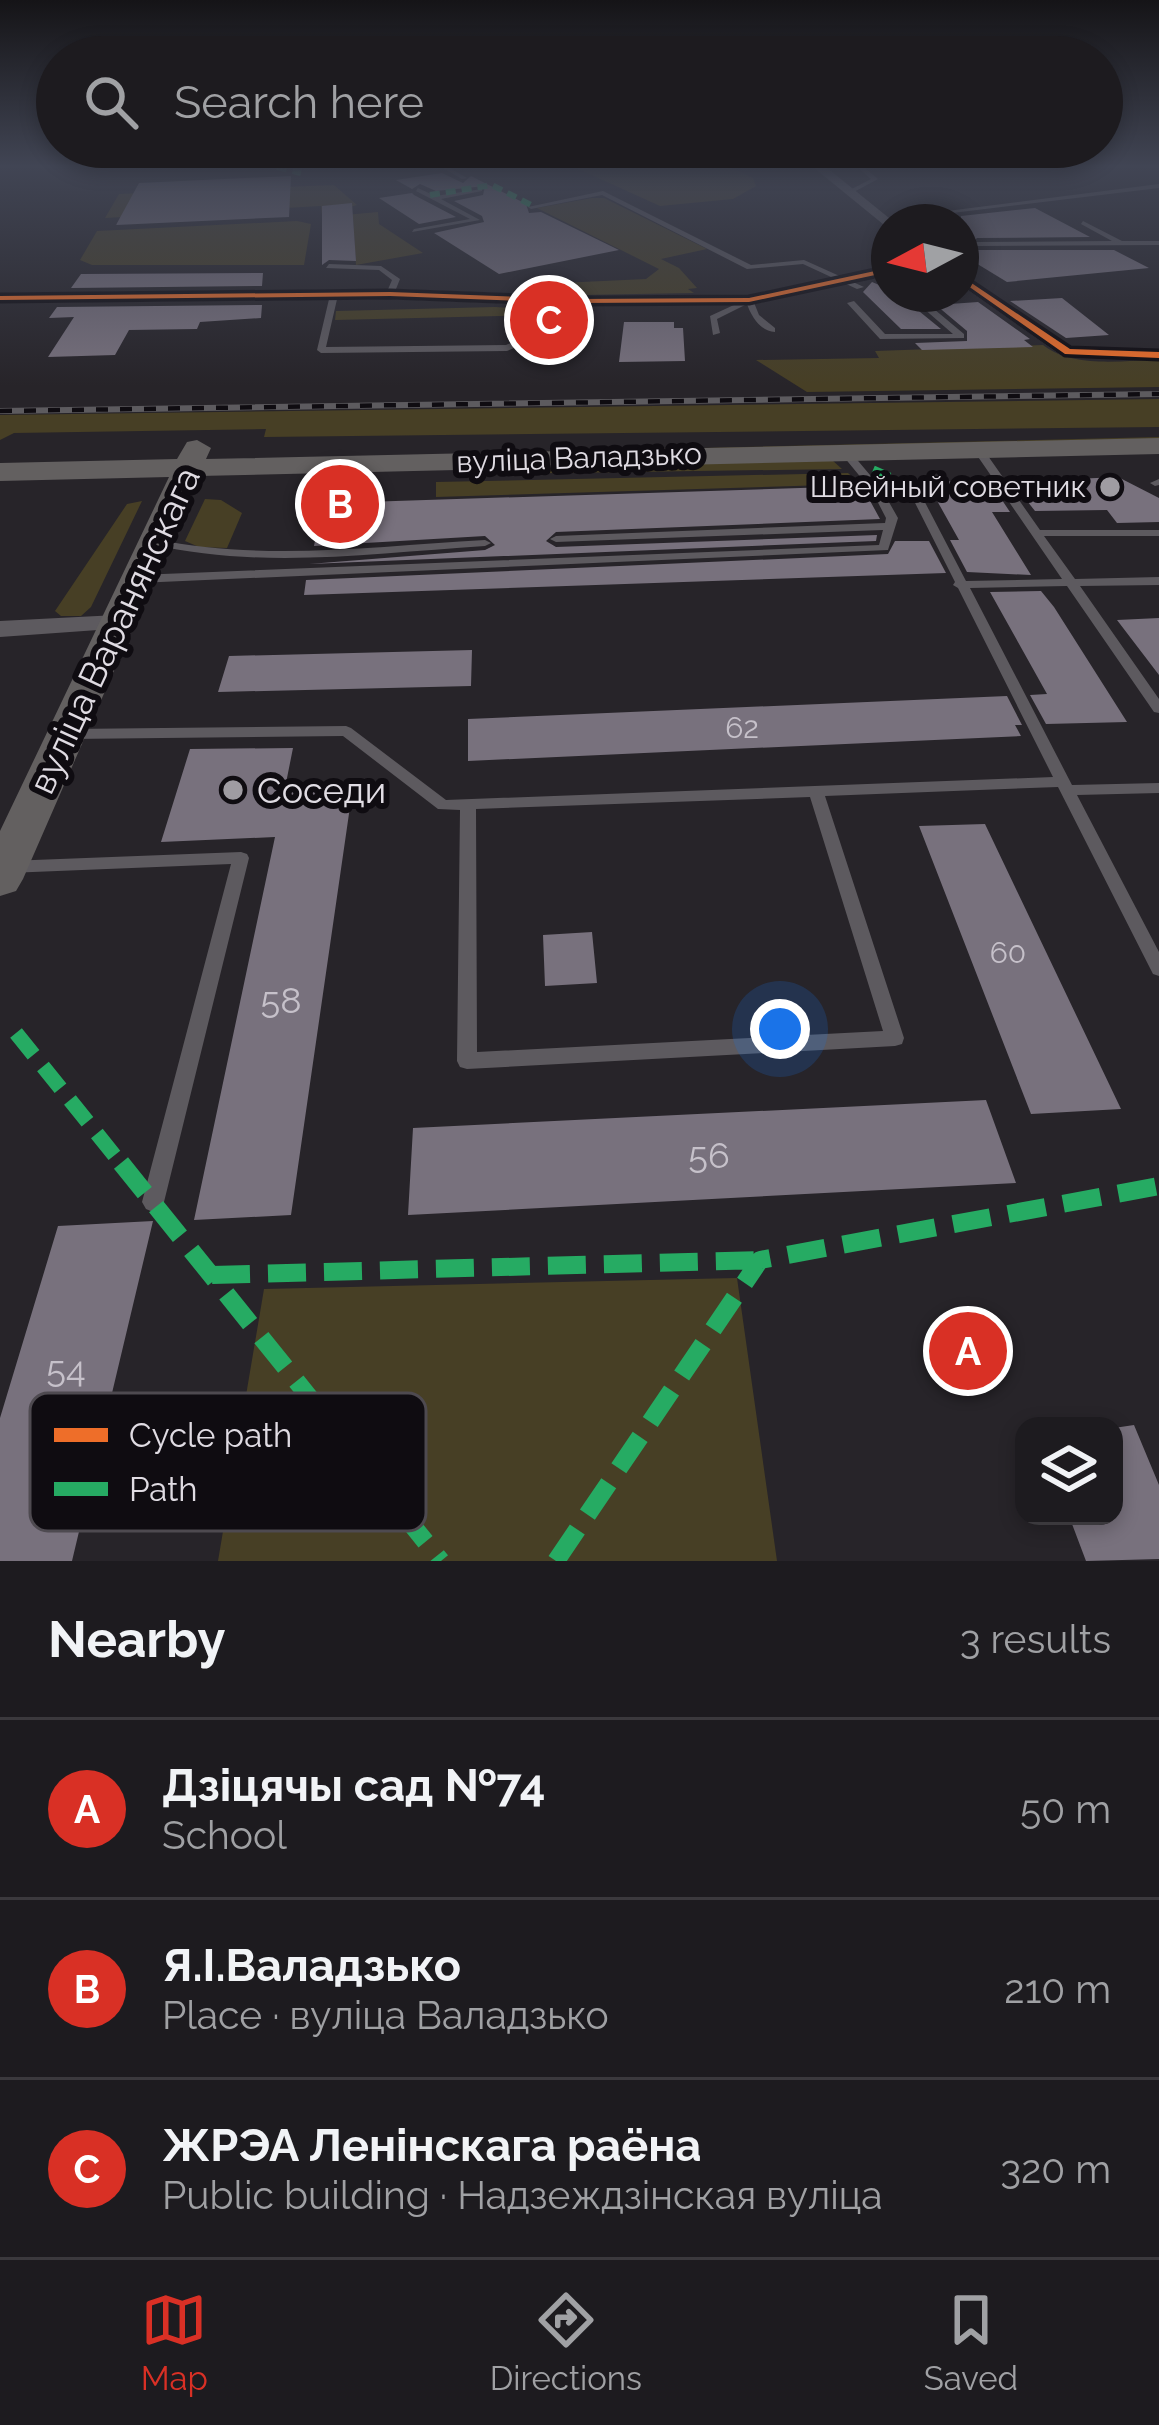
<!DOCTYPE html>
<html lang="en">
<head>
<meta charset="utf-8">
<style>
  :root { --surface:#1d1b1f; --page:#252428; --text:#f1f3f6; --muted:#a0a1a4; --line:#3b393d; --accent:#d93025 }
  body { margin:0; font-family:Raleway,sans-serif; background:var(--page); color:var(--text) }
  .controls { position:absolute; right:36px; bottom:36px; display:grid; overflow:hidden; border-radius:24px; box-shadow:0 6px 18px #0003 }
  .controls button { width:108px; height:108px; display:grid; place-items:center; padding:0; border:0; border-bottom:3px solid var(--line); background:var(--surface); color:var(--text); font:60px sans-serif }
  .compass { position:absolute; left:871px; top:204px; width:108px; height:108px; border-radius:50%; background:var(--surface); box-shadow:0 6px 18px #0003; rotate:263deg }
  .you { position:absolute; left:780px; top:1029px; width:42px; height:42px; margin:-30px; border:9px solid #fff; border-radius:50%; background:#1a73e8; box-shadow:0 0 0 18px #1a73e833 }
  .badge { display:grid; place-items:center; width:78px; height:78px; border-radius:50%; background:var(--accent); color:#fff; font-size:39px; font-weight:700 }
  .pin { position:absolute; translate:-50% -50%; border:6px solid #fff; box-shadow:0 3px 12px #0006 }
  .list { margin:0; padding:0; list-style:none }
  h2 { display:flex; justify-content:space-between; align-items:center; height:156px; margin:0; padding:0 48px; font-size:51px }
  h2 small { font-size:39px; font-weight:400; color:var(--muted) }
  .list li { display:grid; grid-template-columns:78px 1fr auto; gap:36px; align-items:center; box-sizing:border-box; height:180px; padding:0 48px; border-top:3px solid var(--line) }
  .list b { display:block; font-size:45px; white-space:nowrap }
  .list p { margin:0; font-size:39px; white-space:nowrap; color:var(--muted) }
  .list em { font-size:39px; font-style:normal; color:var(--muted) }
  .icon { flex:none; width:66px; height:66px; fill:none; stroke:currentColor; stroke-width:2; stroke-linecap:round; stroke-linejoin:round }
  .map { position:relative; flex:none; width:1159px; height:1561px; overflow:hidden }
  .search { position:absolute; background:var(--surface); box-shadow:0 6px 18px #0003; left:36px; right:36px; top:36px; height:132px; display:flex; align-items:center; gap:30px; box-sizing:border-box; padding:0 42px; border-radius:66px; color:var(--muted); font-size:45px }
  .sheet { height:696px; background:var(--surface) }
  nav { display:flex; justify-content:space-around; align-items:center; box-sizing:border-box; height:168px; border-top:3px solid var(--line); background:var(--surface); font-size:33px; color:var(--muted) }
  nav a { display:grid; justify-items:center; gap:6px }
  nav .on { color:var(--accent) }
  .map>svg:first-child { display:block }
  .green { fill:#473f25 }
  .building { fill:#78717d }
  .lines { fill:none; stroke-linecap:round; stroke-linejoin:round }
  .service { fill:#5d5a5f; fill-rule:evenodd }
  .minor { fill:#5d5a5f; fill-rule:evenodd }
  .secondary { fill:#636060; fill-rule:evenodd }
  .rail-casing { stroke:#5d5b5f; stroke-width:6 }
  .rail { stroke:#0f0c11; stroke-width:4.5; stroke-dasharray:12; stroke-linecap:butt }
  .quiet-far3 { stroke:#26ab63; stroke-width:6; stroke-dasharray:10 6; stroke-linecap:butt }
  .quiet-far2 { stroke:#26ab63; stroke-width:9; stroke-dasharray:18 9; stroke-linecap:butt }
  .quiet-far1 { stroke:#26ab63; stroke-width:15; stroke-dasharray:28 15; stroke-linecap:butt }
  .quiet { stroke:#26ab63; stroke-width:18; stroke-dasharray:38 18; stroke-linecap:butt }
  .cycleway-casing { stroke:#0f0c11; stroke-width:7 }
  .cycleway { fill:#ee6e29; fill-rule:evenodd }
  .poi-dot { fill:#9f9ca2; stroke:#0f0c11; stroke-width:4.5 }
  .labels { text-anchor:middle; stroke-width:12; stroke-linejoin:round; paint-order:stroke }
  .far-street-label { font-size:30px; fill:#e0dce3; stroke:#0f0c11 }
  .far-poi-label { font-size:30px; fill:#e0dce3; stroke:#0f0c11; text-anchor:end }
  .number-label { font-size:30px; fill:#c6c1ca }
  .street-label { font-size:36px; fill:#e0dce3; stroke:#0f0c11 }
  .poi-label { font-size:36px; fill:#e0dce3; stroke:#0f0c11; text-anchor:start }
  .near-number-label { font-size:36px; fill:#c6c1ca }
  .key { fill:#0f0c11; stroke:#4e4a50; stroke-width:3 }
  .key-label { font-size:33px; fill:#e0dce3 }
</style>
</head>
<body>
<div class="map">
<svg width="1159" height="1561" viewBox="0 0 1159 1561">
  <rect width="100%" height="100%" fill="#272429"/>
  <path class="green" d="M574 167H730L753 178 756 186 733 199 660 206Z
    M334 185 357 205 322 215 321 206 105 218 119 194Z
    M592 198H604L707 249 661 259 679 268 697 288 688 289 694 293 524 296 563 294 560 283 646 279 659 269 537 208Z
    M378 212 379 224 423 253 356 265 353 218 322 217Z
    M297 221 311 224 304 265H92L80 260 97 231Z
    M495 307 536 310 545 315 335 320 336 311Z
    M1043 345C1075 369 1122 360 1159 360V387L807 392 756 360 879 358 875 351Z
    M1159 399V427L264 437 266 429 14 433 0 440V415Z
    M1159 437V439L251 459Z
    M832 460 842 469 487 474 557 465Z
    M848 473 860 484 436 497V482Z
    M205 499 221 500 242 513 227 548 199 547 185 541Z
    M142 501 91 607 81 616H61L55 611 127 504Z
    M737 1278 777 1561H218L264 1289Z"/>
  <path class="building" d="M442 173 463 183 471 176 526 204 529 213 541 212 619 250 499 274 434 233 484 222 482 216 454 201 483 195 485 186 436 191 420 184 412 189 396 180Z
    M291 176 289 217 116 225 139 183Z
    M412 193 414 195 456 217 419 224 379 198Z
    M352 203 356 261 329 260 322 265V206Z
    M1035 208 1090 237 977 238 969 246 977 250H1114L1149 268 1007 282 961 254V216Z
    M263 273 262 286 71 288 81 274Z
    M872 282 889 289V294H898L941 329H901L863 292Z
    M1062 298 1109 335 1066 338 1010 301Z
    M978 302 1030 339 1024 340 1033 347 922 350 915 343 967 341V331L936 305Z
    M262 305 261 318 200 322 197 329 129 330 115 355 48 357 74 317 49 318 57 307Z
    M624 322H674V328H683L685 361 619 362Z
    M1118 477 1159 498V522L1117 523 1107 510 1035 511 1012 482Z
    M926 481 990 482 1010 512H992L1031 575 967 572 950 540H959Z
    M862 486 880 519 556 532 546 541 556 547 877 535 876 541 309 564 485 550 495 545 485 536 314 546 319 518H331L334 503Z
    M895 541H929L946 573 304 595 306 580 888 554Z
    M1041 591 1054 607 1127 722 1046 724 1030 695 1047 694 990 592Z
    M1159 618V675L1117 620Z
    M472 650 471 686 218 692 229 656Z
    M1007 696 1022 725H1015L1021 736 468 761V719Z
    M293 748 285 788 353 786 291 1215 194 1220 275 837 161 842 190 749Z
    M985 824 1121 1109 1031 1114 919 826Z
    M592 932 597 983 545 986 543 935Z
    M986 1100 1016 1183 408 1215 413 1128Z
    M153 1221 72 1561H0V1418L58 1226Z
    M1134 1425 1159 1485V1559L1086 1561 1069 1516H1114V1428Z"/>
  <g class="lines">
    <path class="service" d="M441 167H448L467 178 462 179Z
      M857 167H864L878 179 852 193H848V191L871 179Z
      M1159 184V188L919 217 916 215Z
      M418 188 435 196 482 189V191L441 199 480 220 412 232 414 229 470 219 416 191Z
      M603 191 751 265 804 260 864 287 857 289 803 264 747 269 602 195 531 209 528 207Z
      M1083 221 1122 241H1159V245L977 246 973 244 977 242 1112 241 1081 224Z
      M329 264 381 266 400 279 394 294 390 296 386 294 392 280 379 270 326 268Z
      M867 271H873L889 280V285L867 275Z
      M334 293 338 295 326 347 506 345 525 337H575L572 301 576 299 580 301 583 339 579 342 526 343 507 351 321 353 317 350 330 295Z
      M907 294H916L964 334V338L880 339 847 303 854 301 885 334H953Z
      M749 298 753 300 759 315 775 328V332C761 332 751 316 747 304L717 319 720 333 713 335 710 316Z
      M973 446H981L1040 530H1159V536H1044L1075 579 1159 577V585L1080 586 1159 699V713L1154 712 1067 586 970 588 1072 785 1159 783V793L1077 795 1159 952V976L1153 974 1058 787 825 796 904 1038 902 1044 895 1046 467 1069 460 1067 457 1061 460 810 438 809 343 736 70 739 63 734 70 729 346 726 351 728 446 800 1053 777 958 588 953 585 955 582 907 487 912 484 917 487 966 581 1062 579 972 448ZM810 797 883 1031 477 1052 476 809Z
      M844 448 848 449 881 488 898 518 888 550 138 583 132 579 138 575 879 545 883 530 556 542 550 539 556 536 885 523 886 518 872 491 839 451Z
      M1159 479V485L1155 486 1150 483Z
      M155 539C264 562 375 546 485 540L491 543 485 546C374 553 261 570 151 544V540Z
      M241 852 247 854 249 858 164 1202 160 1209 153 1212 146 1209 142 1202 231 864 8 873 2 871 0 867 2 863 8 861Z"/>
    <path class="minor" d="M813 167H826L894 222H889V229Z
      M889 266V274L749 305 576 306 390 299 0 303V293L390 289 576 296 749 295Z
      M961 273 1072 347 1159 350V360L1062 356 961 285Z
      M117 615 130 623 126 628 0 637V621Z"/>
    <path class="secondary" d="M1159 438V454L199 476 23 879 16 891 0 896V831L169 477 0 481V463L177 459 187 442 197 440 211 448 206 459Z"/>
    <defs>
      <path id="rail" d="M0 411 1159 394"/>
    </defs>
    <use href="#rail" class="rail-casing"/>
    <use href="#rail" class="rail"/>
    <path class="quiet-far3" d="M277 167 301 173
      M430 195 492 185 533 206"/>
    <path class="quiet-far2" d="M873 470 912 487"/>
    <path class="quiet-far1" d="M16 1033 123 1166"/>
    <path class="quiet" d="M121 1163 441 1561
      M212 1275 760 1260
      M556 1561 760 1260 1159 1186"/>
    <defs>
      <path id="cycleway" d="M889 268V272L749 302 576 303 390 296 0 300V296L390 292 576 299 749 298Z
        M961 276 1070 349 1159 352V358L1065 354 961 281Z"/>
    </defs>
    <use href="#cycleway" class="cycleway-casing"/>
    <use href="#cycleway" class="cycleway"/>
  </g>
  <linearGradient id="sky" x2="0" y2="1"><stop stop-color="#151417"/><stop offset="0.43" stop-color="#414554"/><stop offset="1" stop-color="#414554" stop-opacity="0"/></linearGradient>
  <rect width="1159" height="386" fill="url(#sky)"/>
  <g class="poi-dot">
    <circle cx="1110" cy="487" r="12"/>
    <circle cx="233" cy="790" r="12"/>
  </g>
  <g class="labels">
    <g class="far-street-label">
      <text transform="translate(579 458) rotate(-2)" y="10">вуліца Валадзько</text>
    </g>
    <g class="far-poi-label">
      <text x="1086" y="497">Швейный советник</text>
    </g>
    <g class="number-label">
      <text x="742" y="738">62</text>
      <text x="1008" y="963">60</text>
    </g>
    <g class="street-label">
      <text transform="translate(114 630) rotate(-65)" y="13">вуліца Варанянскага</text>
    </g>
    <g class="poi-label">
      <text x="257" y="803">Соседи</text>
    </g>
    <g class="near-number-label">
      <text x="281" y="1013">58</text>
      <text x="709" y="1168">56</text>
      <text x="66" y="1382">54</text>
    </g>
  </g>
  <rect x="30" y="1393" width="396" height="138" rx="18" class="key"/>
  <rect x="54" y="1428" width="54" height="14" fill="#ee6e29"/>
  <rect x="54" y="1482" width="54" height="14" fill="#26ab63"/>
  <g class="key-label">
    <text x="129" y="1447">Cycle path</text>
    <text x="129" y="1501">Path</text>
  </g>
</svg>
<div class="controls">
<button><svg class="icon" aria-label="layers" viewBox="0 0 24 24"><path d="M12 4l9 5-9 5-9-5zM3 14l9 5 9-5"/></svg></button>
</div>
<svg class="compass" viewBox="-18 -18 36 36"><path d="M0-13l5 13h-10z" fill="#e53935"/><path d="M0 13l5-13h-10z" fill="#a0a1a4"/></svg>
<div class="you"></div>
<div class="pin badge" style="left:968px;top:1351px">A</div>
<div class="pin badge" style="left:340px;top:504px">B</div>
<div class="pin badge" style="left:549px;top:320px">C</div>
<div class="search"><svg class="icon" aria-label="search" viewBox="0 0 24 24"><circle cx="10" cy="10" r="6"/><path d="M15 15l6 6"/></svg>Search here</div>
</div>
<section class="sheet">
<h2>Nearby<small>3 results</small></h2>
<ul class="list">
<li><span class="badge">A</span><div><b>Дзіцячы сад №74</b><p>School</p></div><em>50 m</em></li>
<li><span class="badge">B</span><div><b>Я.І.Валадзько</b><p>Place · вуліца Валадзько</p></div><em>210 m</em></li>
<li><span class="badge">C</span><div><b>ЖРЭА Ленінскага раёна</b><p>Public building · Надзеждзінская вуліца</p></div><em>320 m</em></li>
</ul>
</section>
<nav>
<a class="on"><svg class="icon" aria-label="map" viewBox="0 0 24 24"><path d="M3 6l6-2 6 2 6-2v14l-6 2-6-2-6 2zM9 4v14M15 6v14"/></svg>Map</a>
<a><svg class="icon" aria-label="directions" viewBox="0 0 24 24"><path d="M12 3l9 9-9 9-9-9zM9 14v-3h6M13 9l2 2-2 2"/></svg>Directions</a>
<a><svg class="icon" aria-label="saved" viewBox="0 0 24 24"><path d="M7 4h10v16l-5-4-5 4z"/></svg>Saved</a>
</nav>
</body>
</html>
